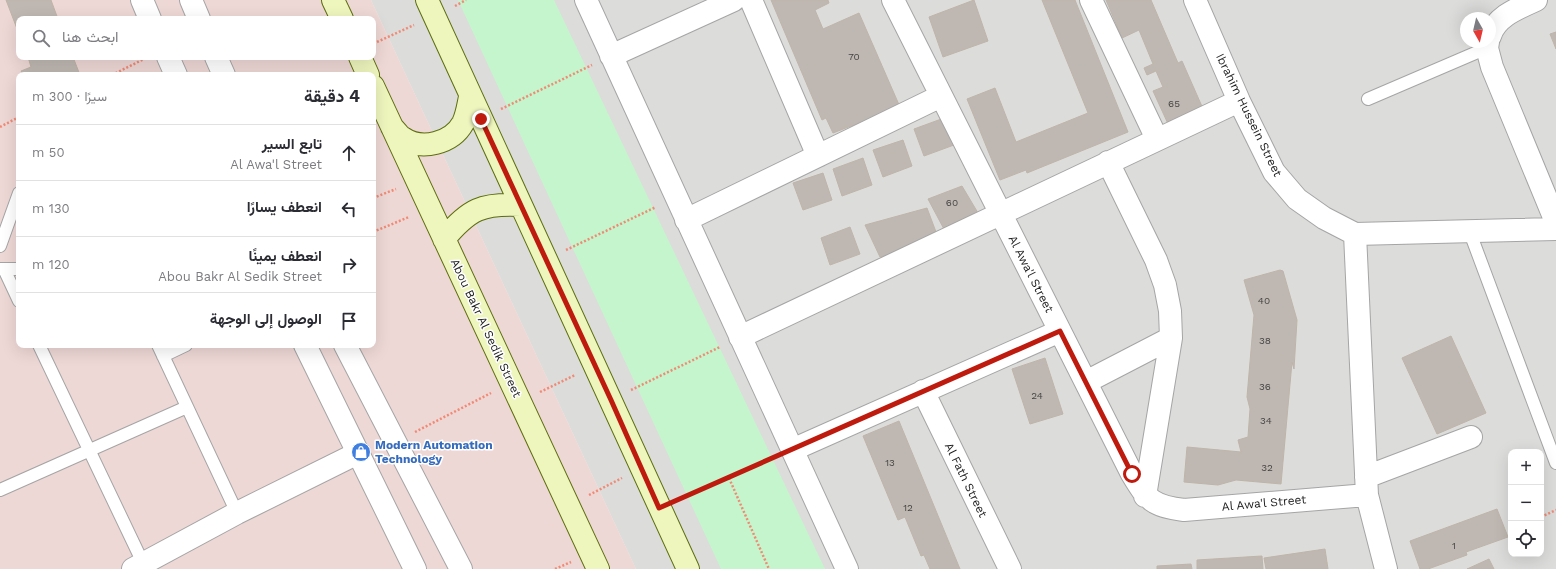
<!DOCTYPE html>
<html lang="ar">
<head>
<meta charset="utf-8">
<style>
  :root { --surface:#fff; --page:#f7f7f7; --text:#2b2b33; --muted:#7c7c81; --line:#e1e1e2 }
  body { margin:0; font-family:"Work Sans",Vazirmatn,sans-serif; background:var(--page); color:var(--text); direction:rtl }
  .controls { position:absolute; right:12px; bottom:12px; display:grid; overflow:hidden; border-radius:8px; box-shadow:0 4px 16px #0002 }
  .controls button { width:36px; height:36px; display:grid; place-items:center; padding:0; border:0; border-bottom:1px solid var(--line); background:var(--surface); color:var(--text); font:20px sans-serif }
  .compass { position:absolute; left:1460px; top:12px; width:36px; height:36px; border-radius:50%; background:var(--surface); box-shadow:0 4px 16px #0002; rotate:172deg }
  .stop { position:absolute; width:12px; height:12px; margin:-9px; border:3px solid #be1a0e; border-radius:50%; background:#fff }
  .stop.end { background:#be1a0e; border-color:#fff; box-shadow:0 1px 4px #0008 }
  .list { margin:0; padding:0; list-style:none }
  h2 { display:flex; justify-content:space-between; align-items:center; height:52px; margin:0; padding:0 16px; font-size:17px }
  h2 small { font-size:13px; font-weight:400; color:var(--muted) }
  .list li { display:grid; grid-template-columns:26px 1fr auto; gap:12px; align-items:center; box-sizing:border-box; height:56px; padding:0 16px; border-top:1px solid var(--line) }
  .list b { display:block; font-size:15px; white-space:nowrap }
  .list p { margin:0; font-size:13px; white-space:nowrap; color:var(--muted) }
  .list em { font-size:13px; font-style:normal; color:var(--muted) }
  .icon { flex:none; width:22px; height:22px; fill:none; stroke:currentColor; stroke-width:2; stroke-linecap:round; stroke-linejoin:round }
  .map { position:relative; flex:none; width:1556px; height:569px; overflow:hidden; direction:ltr }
  .search { position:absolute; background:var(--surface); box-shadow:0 4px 16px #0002; left:16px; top:16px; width:360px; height:44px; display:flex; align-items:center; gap:10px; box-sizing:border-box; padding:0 14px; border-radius:8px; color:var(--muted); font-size:15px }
  .panel { position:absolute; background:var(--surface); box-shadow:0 4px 16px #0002; left:16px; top:72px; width:360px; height:276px; border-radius:8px; direction:rtl }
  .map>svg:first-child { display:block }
  .residential { fill:#dcdcdb; fill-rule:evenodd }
  .commercial { fill:#eed8d6; fill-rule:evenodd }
  .park { fill:#c5f5cc }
  .building { fill:#bfb8b2; stroke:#bfb4a9 }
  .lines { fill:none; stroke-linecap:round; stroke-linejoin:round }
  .service-casing { stroke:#a5a5a5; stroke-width:14 }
  .minor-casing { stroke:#a5a5a5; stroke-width:24 }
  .tertiary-casing { stroke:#a5a5a5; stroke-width:24 }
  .secondary-casing { stroke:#5d6e0d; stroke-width:24 }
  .path { stroke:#f08a75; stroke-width:2.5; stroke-dasharray:2 2; stroke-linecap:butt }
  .service { stroke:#fff; stroke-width:12 }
  .minor { stroke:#fff; stroke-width:22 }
  .tertiary { stroke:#fff; stroke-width:22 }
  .secondary { stroke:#eef5bd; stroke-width:22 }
  .route { stroke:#be1a0e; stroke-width:5 }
  .labels { text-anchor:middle; stroke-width:3; stroke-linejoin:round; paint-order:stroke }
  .number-label { font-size:10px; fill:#464443 }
  .street-label { font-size:12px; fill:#1e1e1e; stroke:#fff }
  .shop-label { font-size:12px; font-weight:bold; fill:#366cbe; stroke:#fff; text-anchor:start }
</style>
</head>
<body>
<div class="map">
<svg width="1556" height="569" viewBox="0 0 1556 569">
  <rect width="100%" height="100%" fill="#efece5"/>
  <path class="residential" d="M371 0H1556V569H636ZM1466 18H1490V42H1466ZM1511 452H1541V554H1511Z"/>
  <path class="commercial" d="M0 0H371L636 569H0ZM19 19H373V57H19ZM19 75H373V345H19Z"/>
  <path class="park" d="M458 0H554L825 569H721Z"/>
  <path class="building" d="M6 0H51L58 19H19V34Z
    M771 0H828L829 3 815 10 823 29 859 13 900 107 833 133 826 118 822 120Z
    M974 0 988 41 943 57 929 17Z
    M1042 0H1075L1128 132 1027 173 1026 170 1000 180 967 99 995 88 1016 142 1088 113Z
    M1106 0H1151L1178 63 1182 61 1204 111 1169 126 1153 91 1163 87 1156 71 1147 75 1144 68 1153 64 1139 30 1122 38Z
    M1556 32V49L1550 34Z
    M28 57H73L80 75H23L21 71 31 67Z
    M944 118 954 145 924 156 914 129Z
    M903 140 912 166 883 177 873 150Z
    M863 158 872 185 842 196 833 169Z
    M823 173 832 200 803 210 793 183Z
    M962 186 981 218 945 231 928 199Z
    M927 208 939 240 880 257 865 225Z
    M850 227 860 254 830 265 821 238Z
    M1280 270 1283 271 1297 320 1294 369 1292 362 1281 484 1236 480 1218 485 1184 482 1187 447 1241 452 1238 440 1248 437 1250 409 1247 397 1254 315 1244 280Z
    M1451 336 1486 413 1437 434 1402 358Z
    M1045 358 1063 414 1030 424 1012 369Z
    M899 421 960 569H930L924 555 921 556 905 517 898 520 863 436Z
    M1497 509 1508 537 1466 552 1467 555 1428 569H1420L1410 541Z
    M1325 549 1328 569H1266L1264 558Z
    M1262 556 1263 569H1197V560Z
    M1489 559 1494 569H1467Z
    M1191 564 1192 569H1157V566Z"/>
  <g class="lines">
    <defs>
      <path id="service" d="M1368 99 1487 48
        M1469 230 1556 463
        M0 246 19 193
        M0 269H19
        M4 269 19 301
        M39 345 143 563
        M158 345 237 513
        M163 356 186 345
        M0 490 187 407"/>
      <path id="minor" d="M586 0 847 569
        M751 0 818 156
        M893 0 1132 474C1148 501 1153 506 1184 510L1367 495
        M1091 0 1157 139
        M1195 0 1239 101 1274 172 1297 199 1324 218 1355 234 1556 229
        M1490 36C1496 16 1519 8 1536 0
        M1488 42 1487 48 1492 67 1556 222
        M611 56 734 0
        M1108 162 1156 260 1165 285 1170 311 1171 338 1145 496
        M686 220 941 96
        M1355 234 1367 495 1386 569
        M740 337 1239 101
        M1086 382 1171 338
        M923 391 1010 569
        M792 450 1060 331
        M1366 477 1471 437
        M133 569 237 513 358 453"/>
      <path id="tertiary" d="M142 0 150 19
        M191 0 199 19
        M168 57 176 75
        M216 57 224 75
        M305 345 415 569
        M345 345 461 569"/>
      <path id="secondary" d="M333 0 342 19
        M427 0 688 569
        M360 57 368 75
        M373 86 598 569
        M392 127C396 131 399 136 403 138 422 151 452 143 463 123 467 115 468 106 470 97
        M444 239C469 209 482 203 521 205"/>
    </defs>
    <use href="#service" class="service-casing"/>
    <use href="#minor" class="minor-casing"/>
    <use href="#tertiary" class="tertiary-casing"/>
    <use href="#secondary" class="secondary-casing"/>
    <path class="path" d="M455 6 466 0
      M377 42 414 25
      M112 75 146 58
      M501 109 592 65
      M0 127 19 117
      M373 198 396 189
      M373 232 409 217
      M566 250 656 207
      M631 390 720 347
      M540 392 575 375
      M415 432 491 393
      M729 478 769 569
      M589 495 622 478
      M681 499 771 459
      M1541 517 1556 510
      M555 569 571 562"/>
    <use href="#service" class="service"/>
    <use href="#minor" class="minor"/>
    <use href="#tertiary" class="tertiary"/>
    <use href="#secondary" class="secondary"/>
  </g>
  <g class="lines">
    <path class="route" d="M481 119 611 400 659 508 1060 331 1132 474"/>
  </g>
  <defs>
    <symbol id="shop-disc" viewBox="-11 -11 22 22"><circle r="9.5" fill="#3f7fe0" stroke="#fff"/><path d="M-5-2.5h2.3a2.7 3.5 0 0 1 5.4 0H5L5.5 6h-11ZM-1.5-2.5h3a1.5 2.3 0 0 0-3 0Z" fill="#fff"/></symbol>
  </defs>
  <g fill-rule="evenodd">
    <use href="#shop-disc" x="350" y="441" width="22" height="22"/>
  </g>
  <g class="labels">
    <g class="number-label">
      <text x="854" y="60">70</text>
      <text x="1174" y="107">65</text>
      <text x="952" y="206">60</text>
      <text x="1264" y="304">40</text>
      <text x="1265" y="344">38</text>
      <text x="1265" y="390">36</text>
      <text x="1037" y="399">24</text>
      <text x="1266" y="424">34</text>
      <text x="890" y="466">13</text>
      <text x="1267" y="471">32</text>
      <text x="908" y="511">12</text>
      <text x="1454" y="549">1</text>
    </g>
    <g class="street-label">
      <text transform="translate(1249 115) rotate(64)" y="4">Ibrahim Hussein Street</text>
      <text transform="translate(1031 274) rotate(63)" y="4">Al Awa'l Street</text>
      <text transform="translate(486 328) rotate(65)" y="4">Abou Bakr Al Sedik Street</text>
      <text transform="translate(966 480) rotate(64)" y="4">Al Fath Street</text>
      <text transform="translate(1264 503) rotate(-5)" y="4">Al Awa'l Street</text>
    </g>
    <g class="shop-label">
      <text x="375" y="449">Modern Automation<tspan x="375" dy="14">Technology</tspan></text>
    </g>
  </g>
</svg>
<div class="controls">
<button>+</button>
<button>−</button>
<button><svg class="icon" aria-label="locate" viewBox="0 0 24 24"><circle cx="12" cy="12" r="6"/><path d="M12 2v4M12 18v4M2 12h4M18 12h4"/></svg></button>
</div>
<svg class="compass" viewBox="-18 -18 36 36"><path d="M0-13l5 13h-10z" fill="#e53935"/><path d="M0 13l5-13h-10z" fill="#7c7c81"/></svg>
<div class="stop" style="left:1132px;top:474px"></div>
<div class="stop end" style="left:481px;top:119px"></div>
<div class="search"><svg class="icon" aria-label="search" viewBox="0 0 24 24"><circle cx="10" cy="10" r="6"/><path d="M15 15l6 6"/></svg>ابحث هنا</div>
<section class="panel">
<h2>4 دقيقة<small>سيرًا · 300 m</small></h2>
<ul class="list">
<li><svg class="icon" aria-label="ahead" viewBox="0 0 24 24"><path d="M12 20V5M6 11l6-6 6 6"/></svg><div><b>تابع السير</b><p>Al Awa'l Street</p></div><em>50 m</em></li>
<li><svg class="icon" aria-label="left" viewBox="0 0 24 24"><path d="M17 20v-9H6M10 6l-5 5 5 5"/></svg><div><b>انعطف يسارًا</b></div><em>130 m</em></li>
<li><svg class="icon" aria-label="right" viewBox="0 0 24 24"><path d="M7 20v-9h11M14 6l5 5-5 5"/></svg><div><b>انعطف يمينًا</b><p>Abou Bakr Al Sedik Street</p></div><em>120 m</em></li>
<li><svg class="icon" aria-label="arrive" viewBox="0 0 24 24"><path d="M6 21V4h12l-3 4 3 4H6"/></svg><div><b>الوصول إلى الوجهة</b></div></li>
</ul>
</section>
</div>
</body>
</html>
